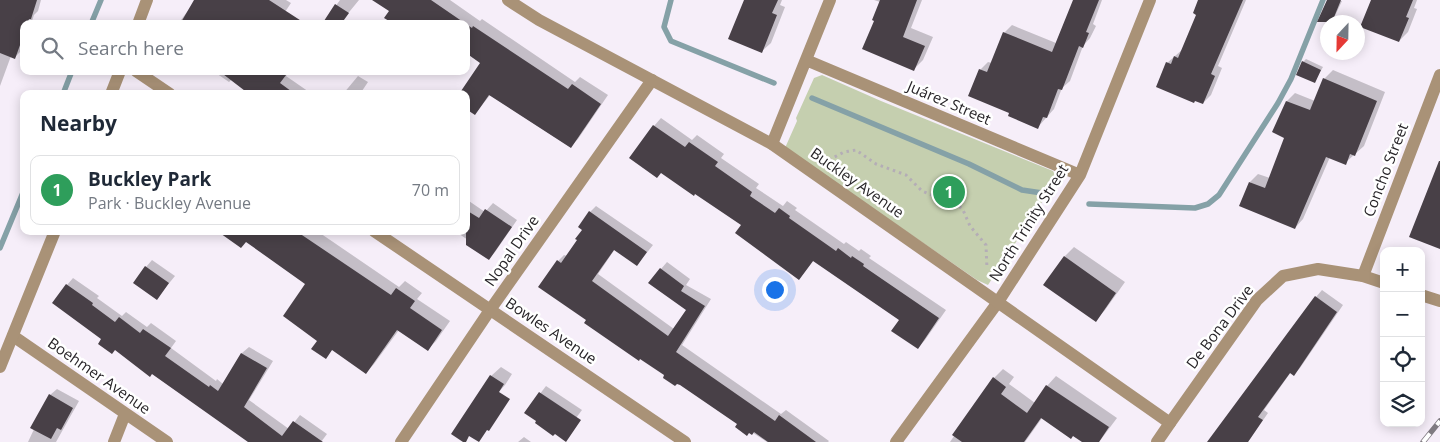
<!DOCTYPE html>
<html lang="en">
<head>
<meta charset="utf-8">
<style>
  :root { --surface:#fff; --page:#f6f6f7; --text:#1f2937; --muted:#747a83; --line:#e0e1e3; --accent:#8c6305 }
  body { margin:0; font-family:"Open Sans",sans-serif; background:var(--page); color:var(--text) }
  .controls { position:absolute; right:15px; bottom:15px; display:grid; overflow:hidden; border-radius:10px; box-shadow:0 2px 12px #0003 }
  .controls button { width:45px; height:45px; display:grid; place-items:center; padding:0; border:0; border-bottom:1px solid var(--line); background:var(--surface); color:var(--text); font:25px sans-serif }
  .compass { position:absolute; left:1320px; top:15px; width:45px; height:45px; border-radius:50%; background:var(--surface); box-shadow:0 2px 12px #0003; rotate:202deg }
  .you { position:absolute; left:774px; top:289px; width:18px; height:18px; margin:-12px; border:4px solid #fff; border-radius:50%; background:#1a73e8; box-shadow:0 0 0 8px #1a73e833 }
  .badge { display:grid; place-items:center; width:32px; height:32px; border-radius:50%; background:var(--accent); color:#fff; font-size:16px; font-weight:700 }
  .pin { position:absolute; translate:-50% -50%; border:2px solid #fff; box-shadow:0 1px 5px #0006 }
  .list { margin:0; padding:0; list-style:none }
  h2 { display:flex; justify-content:space-between; align-items:center; height:65px; margin:0; padding:0 20px; font-size:21px }
  h2 small { font-size:16px; font-weight:400; color:var(--muted) }
  .list li { display:grid; grid-template-columns:32px 1fr auto; gap:15px; align-items:center; box-sizing:border-box; height:70px; margin:0 10px 10px; padding:0 10px; border:1px solid var(--line); border-radius:10px }
  .list b { display:block; font-size:19px; white-space:nowrap }
  .list p { margin:0; font-size:16px; white-space:nowrap; color:var(--muted) }
  .list em { font-size:16px; font-style:normal; color:var(--muted) }
  .icon { flex:none; width:28px; height:28px; fill:none; stroke:currentColor; stroke-width:2; stroke-linecap:round; stroke-linejoin:round }
  .map { position:relative; flex:none; width:1440px; height:442px; overflow:hidden }
  .search { position:absolute; background:var(--surface); box-shadow:0 2px 12px #0003; left:20px; top:20px; width:450px; height:55px; display:flex; align-items:center; gap:12px; box-sizing:border-box; padding:0 18px; border-radius:10px; color:var(--muted); font-size:19px }
  .panel { position:absolute; background:var(--surface); box-shadow:0 2px 12px #0003; left:20px; top:90px; width:450px; height:145px; border-radius:10px }
  .map>svg:first-child { display:block }
  .green { fill:#c5cfaf }
  .shadow { fill:#0003 }
  .lines { fill:none; stroke-linecap:round; stroke-linejoin:round }
  .stream { stroke:#85a1a7; stroke-width:5.5 }
  .building { fill:#484047 }
  .path { stroke:#b4adb6; stroke-width:3; stroke-dasharray:2.5 4; stroke-linecap:butt }
  .minor { stroke:#a99277; stroke-width:12 }
  .tertiary { stroke:#a99277; stroke-width:12 }
  .rail-casing { stroke:#807b82; stroke-width:5.5 }
  .rail { stroke:#fff; stroke-width:4; stroke-dasharray:11; stroke-linecap:butt }
  .labels { text-anchor:middle; stroke-width:5; stroke-linejoin:round; paint-order:stroke }
  .street-label { font-size:15px; fill:#272428; stroke:#fff }
</style>
</head>
<body>
<div class="map">
<svg width="1440" height="442" viewBox="0 0 1440 442">
  <rect width="100%" height="100%" fill="#f6eef9"/>
  <path class="green" d="M822 75 881 101 1053 171 1057 179 988 285 977 280 785 148 797 121 796 118 814 78Z"/>
  <path class="shadow" d="M0 0H41L38 11 34 15 31 24H24V44L21 51 15 57 11 56 0 86Z
    M196 0H286L291 3 277 24H178Z
    M340 0H359L341 22 330 14Z
    M374 0H450L480 21 482 19 575 82 580 77 608 95 578 139 570 147 490 95 475 114 482 62 466 52V24H396L390 11Z
    M745 0H782L780 5 785 7 771 43 762 51Z
    M874 0H922L911 28 933 37 923 60 914 69 875 20 880 2Z
    M1074 0H1102L1093 24 1096 26 1090 38 1083 46 1070 81 1062 88 1054 109 1038 127 1011 112 980 70 988 62 992 63 1004 33 1012 25 1056 43Z
    M1199 0H1246L1218 66 1222 68 1211 95 1203 103 1167 63 1183 49 1198 14Z
    M1328 0 1342 1 1332 22 1320 19Z
    M1373 0H1417L1414 8 1417 9 1408 32 1399 41Z
    M1306 59 1323 67 1315 81 1303 62Z
    M1333 70 1385 92 1364 146 1345 163 1330 157 1303 219 1295 228 1250 182 1258 174 1270 178 1286 137 1287 101 1295 93 1315 101 1324 79Z
    M213 71H290L286 76 312 94H251L232 79 229 82Z
    M358 76 368 82 360 94H343Z
    M320 90 326 94H317Z
    M661 118 692 140 697 135 724 154 721 158 759 184 756 188 783 206 787 201 797 208 795 210 844 244 846 242 859 251 861 249 871 256 869 258 946 310 925 340 918 348 900 320 814 260 799 279 654 126Z
    M466 199 485 212 493 203 517 220 495 252 489 259 478 247 455 231H466Z
    M596 206 653 245 637 265 615 249 598 274 674 329 688 310 661 269 667 262 690 279 686 285 711 299 682 345 781 414 786 410 829 441 828 442H767L739 424 587 320 558 261 564 255 567 256 578 240 590 212Z
    M219 231H317L399 287 405 281 422 293 417 299 450 321 436 341 428 349 399 330 374 364 366 373 333 349 325 357 307 284 246 241Z
    M1074 247 1125 282 1105 310 1096 320 1065 256Z
    M152 260 175 276 157 298 146 267Z
    M73 278 99 296 97 298 122 316 126 312 147 327 151 323 176 341 171 348 216 381 217 379 223 384 242 353 249 347 273 361 249 400 289 429 300 415 327 434 321 442H250L102 339 67 285Z
    M1322 290 1343 305 1300 368 1294 374 1291 372 1264 410 1268 413 1248 442H1208L1316 297Z
    M501 367 512 374 505 385 496 395 491 376Z
    M1003 369 1014 377 1009 384 1035 403 1047 386 1056 376 1117 418 1099 442H1084L1042 418 1025 442H950L994 378Z
    M546 386 582 410 567 430 555 432 526 412Z
    M57 389 79 401 56 442H28L50 395Z
    M524 437 531 442H518Z"/>
  <g class="lines">
    <path class="stream" d="M671 0 664 27 671 41 774 83
      M91 24 101 0
      M63 94 72 71
      M812 98 969 164 1022 190 1042 193
      M1089 204 1195 208 1208 204 1219 195 1278 103 1291 79 1323 0
      M0 248 24 190"/>
  </g>
  <path class="building" d="M0 0H37L31 19H29L27 24H24V34L15 59 0 53Z
    M194 0H269L306 24H180Z
    M372 0H431L466 24H394L384 18 389 11Z
    M744 0H778L772 13 777 15 762 53 728 39Z
    M880 0H917L903 37 925 46 914 71 862 49 874 21 872 20Z
    M1073 0H1099L1086 32 1089 33 1083 48 1079 46 1062 90 1058 89 1047 118 1043 117 1038 129 1008 116 1009 113 968 96 979 69 987 72 1003 32 1052 52Z
    M1198 0H1243L1211 74 1215 76 1203 104 1195 101 1194 103 1156 87 1166 62 1171 64 1174 56 1178 58 1196 15 1193 13Z
    M1327 0H1341L1332 22H1317Z
    M1371 0H1413L1406 17 1409 18 1399 42 1360 27Z
    M335 4 349 13 341 24H322Z
    M466 24 472 28 473 26 568 89 572 84 601 104 571 148 489 95 475 115 466 109V94H459L480 63 466 53Z
    M1302 61 1321 70 1315 83 1296 75Z
    M219 71H289L280 83 295 94H249Z
    M1323 78 1377 101 1355 156 1350 154 1346 165 1326 157 1295 229 1239 206 1249 182 1265 188 1284 138 1272 132 1286 101 1310 110Z
    M653 125 685 147 689 142 718 162 715 166 752 192 750 196 775 213 779 208 790 216 789 218 836 251 838 248 851 258 852 256 864 264 863 266 939 318 918 349 891 331 899 320 813 261 799 280 735 233 741 225 695 194 694 196 661 173 657 178 629 158Z
    M1439 161H1440V249L1409 237Z
    M485 209 512 227 489 260 466 245V210L479 218Z
    M589 211 647 252 637 266 614 250 592 281 668 336 686 310 648 283 660 268 684 286 681 291 705 306 676 352 775 421 779 415 816 442H768L754 432 752 435 749 433 747 436 735 427 737 424 680 385 677 384 675 386 663 378 664 375 640 359 639 361 584 323 586 320 538 287 557 260 561 263 577 240 575 239 582 230 578 227Z
    M217 231H296L391 295 396 288 415 301 410 308 442 330 428 351 397 330 366 374 332 350 326 359 311 349 317 341 283 316 305 284 246 242 241 248Z
    M1064 256 1116 293 1096 322 1043 285Z
    M145 266 169 283 157 300 133 283Z
    M66 284 93 303 92 305 115 322 119 317 140 333 143 329 171 348 165 356 209 387 210 385 218 391 241 353 267 368 244 407 282 436 293 421 323 442H248L152 374 150 377 115 350 112 354 98 344 101 339 52 303Z
    M1315 296 1337 312 1294 376 1290 373 1258 417 1263 420 1248 442H1207Z
    M490 375 504 384 499 392 510 399 489 431 487 430 479 442 469 436 466 442H463L451 434Z
    M993 377 1006 387 1001 394 1027 413 1046 385 1109 427 1099 442H1082L1073 436 1071 439 1041 418 1024 442H962L952 435Z
    M539 392 581 420 566 442 555 434 553 436 535 423 536 421 524 413Z
    M49 394 73 408 61 430 57 428 51 439 30 428Z"/>
  <g class="lines">
    <path class="path" d="M829 160 844 152 856 150 876 164 906 175 922 191 934 196 953 200 963 210 970 226 986 245 987 269"/>
    <path class="minor" d="M806 60 1080 175
      M136 71 170 94
      M772 144 830 0
      M374 231 685 442
      M1363 276 1440 75
      M13 336 167 442
      M114 442 125 414
      M401 442 490 310 652 80
      M896 442 998 302 1080 175 1150 0
      M1157 442 1170 423"/>
    <path class="tertiary" d="M508 0 539 20 772 144 1170 423 1257 300 1283 276 1318 269 1363 276 1384 283
      M138 24 147 0
      M111 94 120 71
      M1421 295 1440 301
      M0 367 55 231"/>
    <defs>
      <path id="rail" d="M1423 442 1440 421"/>
    </defs>
    <use href="#rail" class="rail-casing"/>
    <use href="#rail" class="rail"/>
  </g>
  <g class="labels">
    <g class="street-label">
      <text transform="translate(949 103) rotate(23)" y="5">Juárez Street</text>
      <text transform="translate(1386 170) rotate(-69)" y="5">Concho Street</text>
      <text transform="translate(857 183) rotate(35)" y="5">Buckley Avenue</text>
      <text transform="translate(1029 223) rotate(-58)" y="5">North Trinity Street</text>
      <text transform="translate(512 251) rotate(-55)" y="5">Nopal Drive</text>
      <text transform="translate(1220 327) rotate(-53)" y="5">De Bona Drive</text>
      <text transform="translate(551 331) rotate(34)" y="5">Bowles Avenue</text>
      <text transform="translate(99 376) rotate(35)" y="5">Boehmer Avenue</text>
    </g>
  </g>
</svg>
<div class="controls">
<button>+</button>
<button>−</button>
<button><svg class="icon" aria-label="locate" viewBox="0 0 24 24"><circle cx="12" cy="12" r="6"/><path d="M12 2v4M12 18v4M2 12h4M18 12h4"/></svg></button>
<button><svg class="icon" aria-label="layers" viewBox="0 0 24 24"><path d="M12 4l9 5-9 5-9-5zM3 14l9 5 9-5"/></svg></button>
</div>
<svg class="compass" viewBox="-18 -18 36 36"><path d="M0-13l5 13h-10z" fill="#e53935"/><path d="M0 13l5-13h-10z" fill="#747a83"/></svg>
<div class="you"></div>
<div class="pin badge" style="left:949px;top:192px;background:#2e9e5b">1</div>
<div class="search"><svg class="icon" aria-label="search" viewBox="0 0 24 24"><circle cx="10" cy="10" r="6"/><path d="M15 15l6 6"/></svg>Search here</div>
<section class="panel">
<h2>Nearby<small></small></h2>
<ul class="list">
<li><span class="badge" style="background:#2e9e5b">1</span><div><b>Buckley Park</b><p>Park · Buckley Avenue</p></div><em>70 m</em></li>
</ul>
</section>
</div>
</body>
</html>
